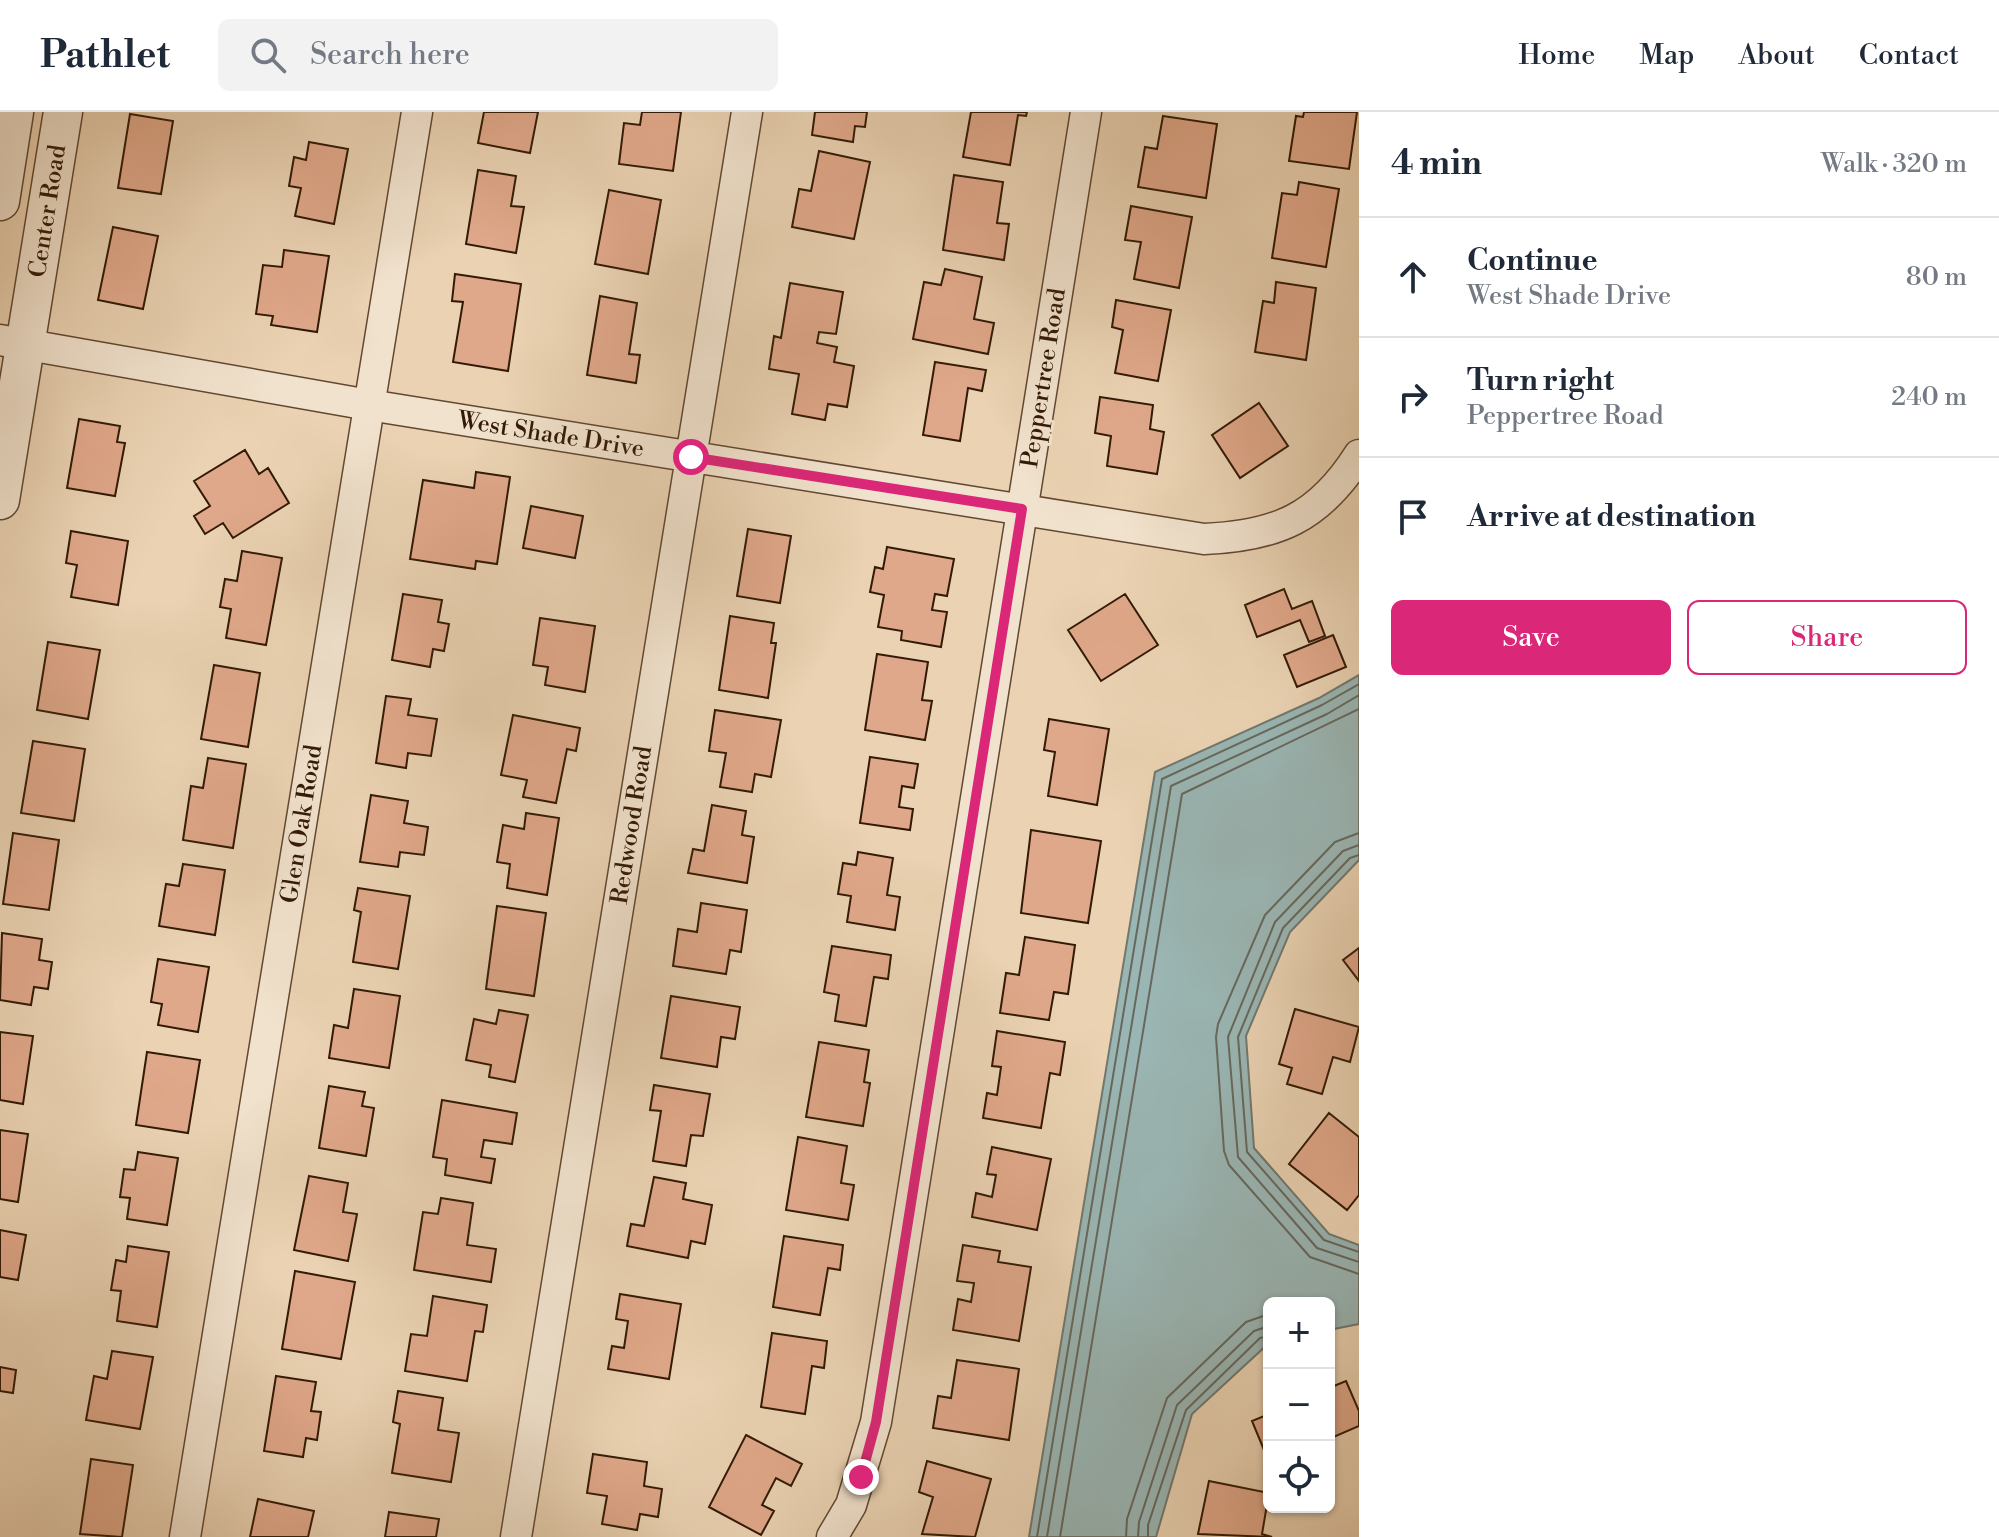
<!DOCTYPE html>
<html lang="en">
<head>
<meta charset="utf-8">
<style>
  :root { --surface:#fff; --page:#f2f2f3; --text:#1f2937; --muted:#747a83; --line:#e0e1e3; --accent:#db2777 }
  body { margin:0; font-family:"Libre Bodoni",serif; background:var(--page); color:var(--text) }
  .controls { position:absolute; right:24px; bottom:24px; display:grid; overflow:hidden; border-radius:12px; box-shadow:0 2px 6px #0004 }
  .controls button { width:72px; height:72px; display:grid; place-items:center; padding:0; border:0; border-bottom:2px solid var(--line); background:var(--surface); color:var(--text); font:40px sans-serif }
  .stop { position:absolute; width:24px; height:24px; margin:-18px; border:6px solid #db2777; border-radius:50%; background:#fff }
  .stop.end { background:#db2777; border-color:#fff; box-shadow:0 2px 8px #0008 }
  .list { margin:0; padding:0; list-style:none }
  h2 { display:flex; justify-content:space-between; align-items:center; height:104px; margin:0; padding:0 32px; font-size:34px }
  h2 small { font-size:26px; font-weight:400; color:var(--muted) }
  .list li { display:grid; grid-template-columns:52px 1fr auto; gap:24px; align-items:center; box-sizing:border-box; height:120px; padding:0 32px; border-top:2px solid var(--line) }
  .list b { display:block; font-size:30px; white-space:nowrap }
  .list p { margin:0; font-size:26px; white-space:nowrap; color:var(--muted) }
  .list em { font-size:26px; font-style:normal; color:var(--muted) }
  .actions { display:flex; gap:16px; padding:24px 32px }
  .actions a { flex:1; padding:18px 0; border:2px solid var(--accent); border-radius:12px; text-align:center; font-size:28px; color:var(--accent) }
  .actions .main { background:var(--accent); color:#fff }
  .icon { flex:none; width:44px; height:44px; fill:none; stroke:currentColor; stroke-width:2; stroke-linecap:round; stroke-linejoin:round }
  .map { position:relative; flex:none; width:1359px; height:1425px; overflow:hidden }
  header { display:flex; align-items:center; gap:48px; box-sizing:border-box; height:112px; padding:0 40px; background:var(--surface); border-bottom:2px solid var(--line) }
  header strong { font-size:38px }
  nav { display:flex; gap:44px; margin-inline-start:auto; font-size:28px }
  .search { width:560px; height:72px; background:var(--page); display:flex; align-items:center; gap:20px; box-sizing:border-box; padding:0 28px; border-radius:12px; color:var(--muted); font-size:30px }
  main { display:flex }
  aside { flex:1; background:var(--surface) }
  .map>svg:first-child { display:block }
  .water { fill:#9ab6b4; stroke:#71786e; stroke-width:2 }
  .lines { fill:none; stroke-linecap:round; stroke-linejoin:round }
  .shore { stroke:#66685d; stroke-width:2 }
  .building { fill:#e0a88a; stroke:#331a06; stroke-width:2 }
  .minor-casing { stroke:#614831; stroke-width:33 }
  .tertiary-casing { stroke:#614831; stroke-width:41 }
  .minor { stroke:#f1e2cd; stroke-width:30 }
  .tertiary { stroke:#f1e2cd; stroke-width:38 }
  .route { stroke:#db2777; stroke-width:10 }
  .labels { text-anchor:middle; stroke-width:6; stroke-linejoin:round; paint-order:stroke }
  .street-label { font-size:24px; fill:#331a06; stroke:#f1e2cd }
</style>
</head>
<body>
<header>
<strong>Pathlet</strong>
<div class="search"><svg class="icon" aria-label="search" viewBox="0 0 24 24"><circle cx="10" cy="10" r="6"/><path d="M15 15l6 6"/></svg>Search here</div>
<nav><a>Home</a><a>Map</a><a>About</a><a>Contact</a></nav>
</header>
<main>
<div class="map">
<svg width="1359" height="1425" viewBox="0 0 1359 1425">
  <rect width="100%" height="100%" fill="#ead2b2"/>
  <filter id="stains"><feTurbulence type="fractalNoise" baseFrequency=".0025" numOctaves="4"/><feColorMatrix values="0 0 0 0 .2 0 0 0 0 .09 0 0 0 0 .02 0 0 0 .5 -.17"/></filter>
  <radialGradient id="worn" r=".72"><stop offset=".6" stop-color="#630" stop-opacity="0"/><stop offset="1" stop-color="#630" stop-opacity=".3"/></radialGradient>
  <path class="water" d="M1359 563V748L1290 820 1246 924 1254 1036 1329 1122 1359 1133V1212L1329 1218V1191H1269V1231L1192 1302 1156 1425H1029L1155 660 1319 586Z"/>
  <g class="lines">
    <path class="shore" d="M1359 721 1335 730 1265 803 1218 912 1216 925 1224 1039 1229 1053 1310 1145 1359 1162
      M1359 733 1343 739 1275 810 1228 925 1238 1045 1317 1136 1359 1150
      M1359 743 1350 746 1283 816 1238 925 1247 1040 1324 1128 1359 1140
      M1037 1425 1162 667 1322 593 1359 572
      M1047 1425 1171 674 1327 602 1359 583
      M1060 1425 1182 682 1359 597
      M1126 1425 1127 1407 1167 1286 1246 1210 1269 1202
      M1138 1425 1139 1410 1177 1293 1254 1219 1269 1214
      M1148 1425V1413L1186 1298 1260 1226 1269 1224"/>
  </g>
  <path class="building" d="M484 0H538L530 41 478 31Z
    M642 0H681L673 59 619 52 624 11 640 13Z
    M815 0H867L865 15 855 14 853 30 812 23Z
    M971 0H1027L1026 4 1018 3 1010 53 963 45Z
    M1304 0H1357L1349 57 1289 49 1296 4 1303 5Z
    M130 2 173 9 161 82 118 76Z
    M1163 4 1217 12 1206 86 1138 75 1145 35 1157 37Z
    M309 30 348 37 334 112 295 104 301 76 289 74 294 45 306 48Z
    M819 39 870 50 854 127 792 115 799 77 811 79Z
    M478 58 516 64 511 94 524 95 516 141 466 132Z
    M954 63 1003 70 997 111 1009 112 1004 148 943 138Z
    M1299 70 1339 77 1326 155 1272 146 1282 81 1297 83Z
    M609 78 661 88 648 162 595 152Z
    M1131 94 1192 105 1179 176 1134 167 1141 130 1125 128Z
    M113 115 158 124 143 197 98 188Z
    M284 138 329 144 317 220 271 213 273 204 256 202 263 153 282 155Z
    M945 157 982 165 974 207 994 211 988 242 913 227 924 170 941 173Z
    M455 162 521 172 508 259 453 250 463 190 452 189Z
    M1276 170 1316 176 1306 248 1255 240 1263 189 1274 191Z
    M790 171 843 180 836 222 819 220 817 231 837 235 834 250 854 254 847 295 828 292 825 308 792 302 799 262 769 257 774 224 781 226Z
    M600 184 637 191 629 242 640 243 636 271 587 263Z
    M1116 188 1171 198 1158 269 1115 261 1123 218 1112 215Z
    M935 250 986 258 982 279 968 276 960 329 923 323Z
    M1100 285 1153 293 1150 317 1164 320 1157 362 1107 354 1111 324 1095 321Z
    M1259 291 1288 334 1240 366 1212 323Z
    M79 307 120 314 117 330 125 331 115 384 67 376Z
    M245 338 259 362 268 356 289 391 233 426 223 411 205 422 194 404 210 394 194 369Z
    M476 360 510 365 497 452 476 449 475 457 410 447 423 368 474 376Z
    M531 394 583 404 575 446 523 436Z
    M748 417 791 424 780 491 737 484Z
    M71 419 128 429 118 493 71 485 77 453 66 451Z
    M887 435 954 447 947 484 935 482 932 498 947 500 941 535 901 528 902 519 878 515 884 483 870 480 875 455 883 457Z
    M242 439 282 446 266 533 226 526 231 497 220 495 225 467 237 469Z
    M1284 477 1292 497 1312 489 1325 524 1309 530 1300 508 1257 525 1245 493Z
    M403 482 442 488 438 510 449 512 444 539 433 537 430 555 392 548Z
    M1125 482 1158 533 1101 569 1068 518Z
    M730 504 774 511 771 531H776L768 586 719 578Z
    M540 506 595 514 585 580 545 573 548 555 533 553Z
    M1333 523 1346 555 1297 575 1284 543Z
    M48 530 100 538 88 607 37 598Z
    M877 542 928 550 922 588 932 589 925 628 865 618Z
    M214 553 260 561 248 635 201 627Z
    M386 584 411 587 408 603 437 607 431 644 408 641 406 656 376 651Z
    M715 598 781 608 771 665 755 662 752 680 720 675 726 641 709 639Z
    M513 603 580 616 576 639 567 637 556 691 523 685 527 668 501 663Z
    M1049 607 1109 617 1097 693 1048 684 1055 640 1044 638Z
    M33 629 85 637 74 709 21 701Z
    M870 645 918 652 914 676 902 674 899 695 913 697 910 718 860 711Z
    M208 646 246 652 233 736 183 728 191 674 203 676Z
    M371 683 408 689 404 711 428 715 424 743 400 740 398 755 360 750Z
    M712 693 746 699 742 723 754 725 747 771 688 761 693 737 704 739Z
    M526 701 559 706 547 783 507 776 510 752 497 750 503 713 524 717Z
    M1031 718 1101 729 1088 811 1021 801Z
    M13 721 59 728 49 798 3 792Z
    M858 740 893 746 887 783 900 785 895 818 847 810 851 784 838 782 843 751 856 753Z
    M183 752 225 758 215 823 159 814 166 772 179 774Z
    M358 776 410 784 398 857 353 850 361 800 354 798Z
    M701 791 747 798 741 840 730 838 726 862 673 854 678 817 697 820Z
    M497 794 546 801 534 884 486 877Z
    M2 821 42 827 39 848 52 850 48 877 34 875 31 893 0 888Z
    M1025 825 1075 833 1068 882 1054 880 1049 908 1000 901 1006 861 1019 863Z
    M832 834 891 843 888 867 874 865 866 914 835 909 839 883 824 880Z
    M1359 836V869L1343 848Z
    M158 847 209 855 198 920 158 913 162 892 151 890Z
    M354 877 400 884 389 956 329 946 334 913 348 916Z
    M671 884 740 895 735 927 721 925 717 955 661 946Z
    M1295 897 1359 915 1350 950 1333 945 1322 982 1287 972 1292 956 1279 952Z
    M499 898 528 903 515 970 489 965 491 953 466 948 474 907 496 912Z
    M997 919 1065 930 1060 963 1050 961 1041 1016 983 1006 987 981 997 983 1001 955 992 954Z
    M0 920 33 924 23 992 0 988Z
    M819 930 869 938 864 970 870 971 863 1014 806 1005Z
    M147 940 200 948 188 1021 136 1013Z
    M654 973 710 982 703 1024 691 1023 686 1054 653 1049 661 999 650 998Z
    M329 974 365 980 362 994 374 996 366 1044 319 1036Z
    M442 988 517 1001 512 1032 484 1028 481 1045 495 1047 491 1071 445 1063 447 1047 433 1045Z
    M1329 1001 1359 1025V1083L1347 1098 1289 1052Z
    M0 1018 28 1022 18 1090 0 1087Z
    M798 1025 847 1034 841 1071 854 1073 848 1108 786 1098Z
    M992 1035 1051 1047 1037 1118 972 1105 976 1081 992 1085 996 1063 987 1062Z
    M138 1040 178 1046 167 1113 127 1107 130 1086 120 1085 124 1057 135 1058Z
    M309 1064 348 1071 343 1100 357 1102 348 1149 294 1138Z
    M654 1065 686 1071 683 1087 712 1093 705 1132 691 1129 688 1146 627 1134 631 1112 644 1114Z
    M441 1086 473 1091 467 1133 496 1137 491 1170 414 1158 423 1100 438 1102Z
    M0 1118 26 1123 18 1168 0 1165Z
    M784 1124 843 1133 840 1158 828 1156 820 1203 773 1195Z
    M963 1133 1000 1139 998 1150 1031 1155 1019 1229 953 1218 958 1187 971 1190 974 1171 957 1169Z
    M128 1134 169 1140 157 1215 117 1209 121 1179 111 1178 116 1148 126 1150Z
    M295 1159 355 1170 341 1247 282 1237Z
    M620 1182 681 1192 669 1267 608 1257 612 1234 624 1236 628 1209 616 1207Z
    M433 1184 487 1193 483 1220 475 1219 467 1269 405 1259 411 1222 427 1224Z
    M772 1221 827 1229 824 1256 812 1254 805 1302 761 1295Z
    M112 1239 153 1245 140 1317 86 1308 94 1264 107 1267Z
    M957 1248 1019 1257 1009 1328 933 1316 938 1284 951 1286Z
    M0 1255 16 1258 13 1281 0 1279Z
    M276 1264 316 1270 311 1299 321 1300 317 1328 306 1326 303 1345 264 1339Z
    M1346 1269 1359 1299V1314L1329 1327V1276Z
    M398 1279 443 1286 438 1318 459 1321 451 1370 392 1361 400 1312 393 1310Z
    M1269 1302V1350L1252 1309Z
    M746 1323 802 1352 791 1374 776 1366 762 1393 774 1399 761 1423 709 1395Z
    M593 1342 647 1350 644 1374 662 1377 658 1405 640 1402 637 1418 602 1412 607 1384 587 1381Z
    M91 1347 133 1353 122 1425 80 1422Z
    M927 1349 991 1367 975 1425 922 1422 933 1385 919 1380Z
    M1209 1369 1269 1381 1262 1422 1272 1425 1198 1422Z
    M258 1387 314 1399 308 1425H250Z
    M389 1400 439 1407 436 1425H385Z"/>
  <g class="lines">
    <defs>
      <path id="minor" d="M0 228 369 293 1204 427C1277 424 1319 406 1359 343
        M185 1425 417 0
        M516 1425 747 0
        M832 1425 851 1393 876 1310 1086 0"/>
      <path id="tertiary" d="M0 89 14 0
        M0 388 63 0"/>
    </defs>
    <use href="#minor" class="minor-casing"/>
    <use href="#tertiary" class="tertiary-casing"/>
    <use href="#minor" class="minor"/>
    <use href="#tertiary" class="tertiary"/>
  </g>
  <g class="lines">
    <path class="route" d="M691 345 1022 397 876 1310 861 1365"/>
  </g>
  <g class="labels">
    <g class="street-label">
      <text transform="translate(47 99) rotate(-81)" y="8">Center Road</text>
      <text transform="translate(1043 266) rotate(-81)" y="8">Peppertree Road</text>
      <text transform="translate(551 322) rotate(9)" y="8">West Shade Drive</text>
      <text transform="translate(301 712) rotate(-81)" y="8">Glen Oak Road</text>
      <text transform="translate(631 713) rotate(-81)" y="8">Redwood Road</text>
    </g>
  </g>
  <rect width="100%" height="100%" filter="url(#stains)"/>
  <rect width="100%" height="100%" fill="url(#worn)"/>
</svg>
<div class="controls">
<button>+</button>
<button>−</button>
<button><svg class="icon" aria-label="locate" viewBox="0 0 24 24"><circle cx="12" cy="12" r="6"/><path d="M12 2v4M12 18v4M2 12h4M18 12h4"/></svg></button>
</div>
<div class="stop" style="left:691px;top:345px"></div>
<div class="stop end" style="left:861px;top:1365px"></div>
</div>
<aside>
<h2>4 min<small>Walk · 320 m</small></h2>
<ul class="list">
<li><svg class="icon" aria-label="ahead" viewBox="0 0 24 24"><path d="M12 20V5M6 11l6-6 6 6"/></svg><div><b>Continue</b><p>West Shade Drive</p></div><em>80 m</em></li>
<li><svg class="icon" aria-label="right" viewBox="0 0 24 24"><path d="M7 20v-9h11M14 6l5 5-5 5"/></svg><div><b>Turn right</b><p>Peppertree Road</p></div><em>240 m</em></li>
<li><svg class="icon" aria-label="arrive" viewBox="0 0 24 24"><path d="M6 21V4h12l-3 4 3 4H6"/></svg><div><b>Arrive at destination</b></div></li>
</ul>
<div class="actions"><a class="main">Save</a><a>Share</a></div>
</aside>
</main>
</body>
</html>
